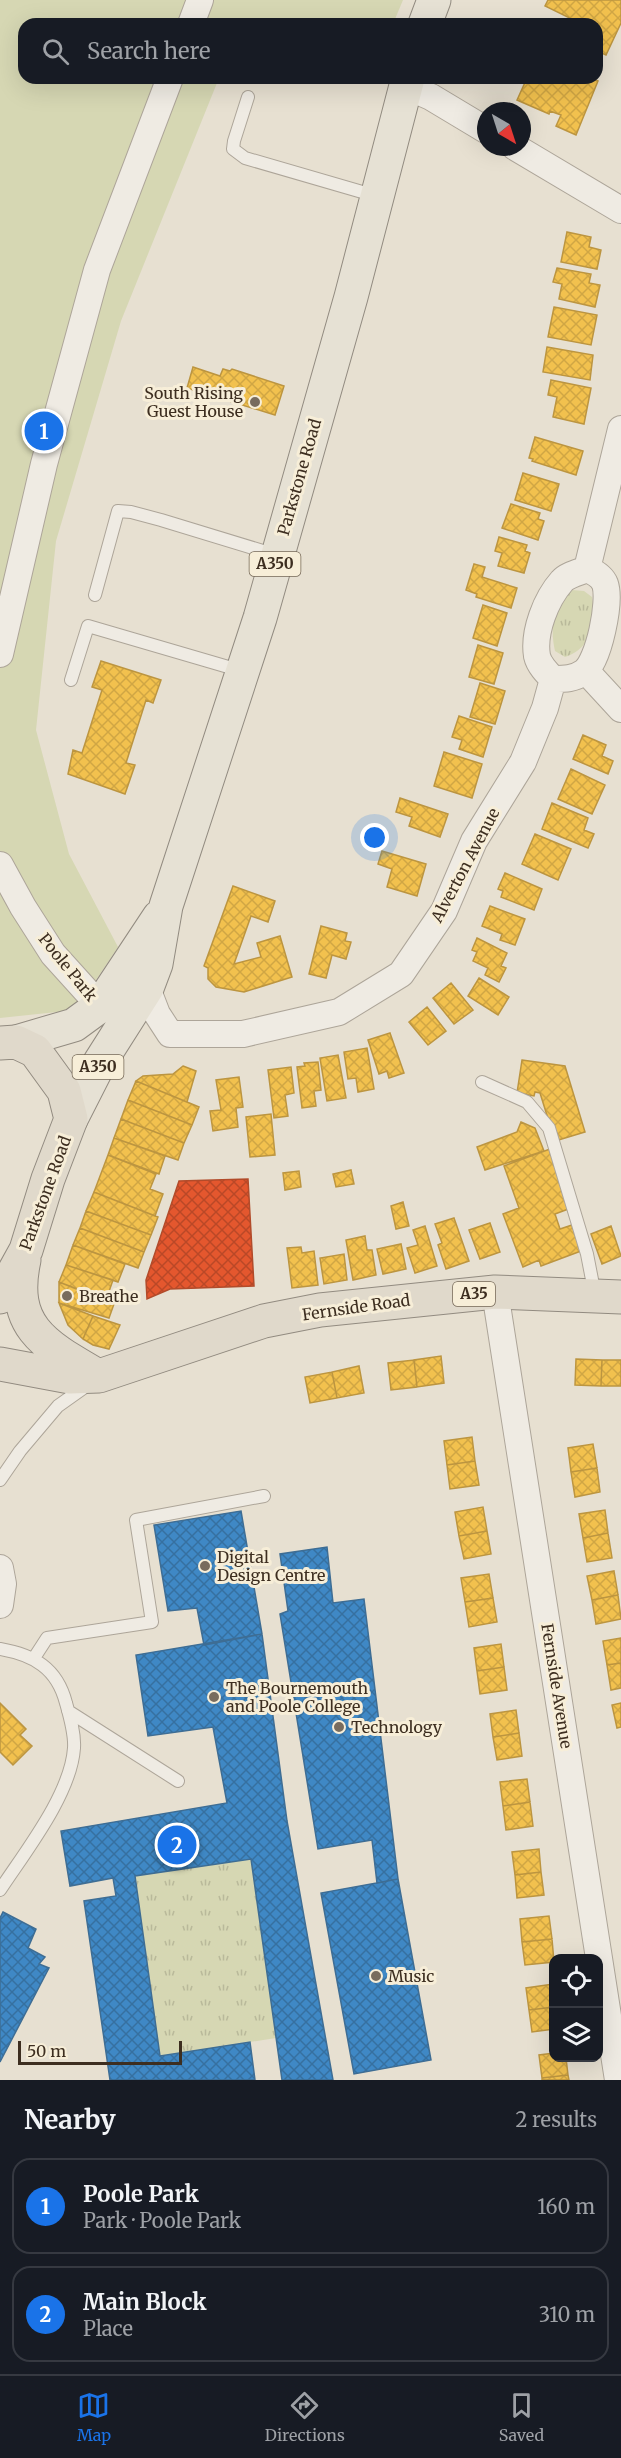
<!DOCTYPE html>
<html lang="en">
<head>
<meta charset="utf-8">
<style>
  :root { --surface:#171b24; --page:#242831; --text:#f1f3f6; --muted:#9ea1a6; --line:#363941; --accent:#1a73e8 }
  body { margin:0; font-family:Merriweather,serif; background:var(--page); color:var(--text) }
  .controls { position:absolute; right:18px; bottom:18px; display:grid; overflow:hidden; border-radius:12px; box-shadow:0 6px 24px #0002 }
  .controls button { width:54px; height:54px; display:grid; place-items:center; padding:0; border:0; border-bottom:2px solid var(--line); background:var(--surface); color:var(--text); font:30px sans-serif }
  .compass { position:absolute; left:477px; top:102px; width:54px; height:54px; border-radius:50%; background:var(--surface); box-shadow:0 6px 24px #0002; rotate:141deg }
  .scale { position:absolute; left:18px; bottom:15px; width:164px; box-sizing:border-box; padding-left:6px; border:3px solid #3d2e20; border-top:0; font-size:16px; line-height:21px; white-space:nowrap; color:#3d2e20; -webkit-text-stroke:4px #f7eed8; paint-order:stroke }
  .you { position:absolute; left:375px; top:838px; width:21px; height:21px; margin:-15px; border:4px solid #fff; border-radius:50%; background:#1a73e8; box-shadow:0 0 0 9px #1a73e833 }
  .badge { display:grid; place-items:center; width:39px; height:39px; border-radius:50%; background:var(--accent); color:#fff; font-size:20px; font-weight:700 }
  .pin { position:absolute; translate:-50% -50%; border:3px solid #fff; box-shadow:0 2px 6px #0006 }
  .list { margin:0; padding:0; list-style:none }
  h2 { display:flex; justify-content:space-between; align-items:center; height:78px; margin:0; padding:0 24px; font-size:26px }
  h2 small { font-size:20px; font-weight:400; color:var(--muted) }
  .list li { display:grid; grid-template-columns:39px 1fr auto; gap:18px; align-items:center; box-sizing:border-box; height:96px; margin:0 12px 12px; padding:0 12px; border:2px solid var(--line); border-radius:18px }
  .list b { display:block; font-size:22px; white-space:nowrap }
  .list p { margin:0; font-size:20px; white-space:nowrap; color:var(--muted) }
  .list em { font-size:20px; font-style:normal; color:var(--muted) }
  .icon { flex:none; width:33px; height:33px; fill:none; stroke:currentColor; stroke-width:2; stroke-linecap:round; stroke-linejoin:round }
  .map { position:relative; flex:none; width:621px; height:2080px; overflow:hidden }
  .search { position:absolute; background:var(--surface); box-shadow:0 6px 24px #0002; left:18px; right:18px; top:18px; height:66px; display:flex; align-items:center; gap:15px; box-sizing:border-box; padding:0 21px; border-radius:18px; color:var(--muted); font-size:22px }
  .sheet { height:294px; background:var(--surface) }
  nav { display:flex; justify-content:space-around; align-items:center; box-sizing:border-box; height:84px; border-top:2px solid var(--line); background:var(--surface); font-size:16px; color:var(--muted) }
  nav a { display:grid; justify-items:center; gap:3px }
  nav .on { color:var(--accent) }
  .map>svg:first-child { display:block }
  .grass { fill:url(#grass-tufts) }
  .green { fill:#d6d7b3 }
  .homes { fill:url(#homes-cross-hatch); stroke:#bc9540; stroke-width:1.5 }
  .shops { fill:url(#shops-cross-hatch); stroke:#b24b2a; stroke-width:1.5 }
  .schools { fill:url(#schools-cross-hatch); stroke:#3e6d94; stroke-width:1.5 }
  .lines { fill:none; stroke-linecap:round; stroke-linejoin:round }
  .service-casing { stroke:#ada599; stroke-width:14 }
  .minor-casing { stroke:#ada599; stroke-width:28 }
  .primary-casing { stroke:#928b80; stroke-width:35 }
  .trunk-casing { stroke:#928b80; stroke-width:35 }
  .service { stroke:#efebe3; stroke-width:12 }
  .minor { stroke:#efebe3; stroke-width:26 }
  .primary { stroke:#e6e1d4; stroke-width:33 }
  .trunk { stroke:#e0d9cb; stroke-width:33 }
  .poi-dot { fill:#786c5e; stroke:#f7eed8; stroke-width:2 }
  .labels { text-anchor:middle; stroke-width:6; stroke-linejoin:round; paint-order:stroke }
  .shield { fill:#f7eed8; stroke:#756857; stroke-width:1.5 }
  .shield-label { font-size:15px; font-weight:bold; fill:#3d2e20 }
  .poi-label { font-size:16px; fill:#3d2e20; stroke:#f7eed8; text-anchor:start }
  .street-label { font-size:16px; fill:#3d2e20; stroke:#f7eed8 }
</style>
</head>
<body>
<div class="map">
<svg width="621" height="2080" viewBox="0 0 621 2080">
  <defs>
    <pattern id="grass-tufts" width="24" height="20" patternUnits="userSpaceOnUse" patternTransform="scale(1.5)"><rect width="24" height="20" fill="#d6d7b3"/><path d="M3 7l-1-3M5 7V3M7 7l1-3M15 17l-1-3M17 17v-4M19 17l1-3" fill="none" stroke="#b9b99a"/></pattern>
    <pattern id="homes-cross-hatch" width="8" height="8" patternUnits="userSpaceOnUse" patternTransform="scale(1.5)"><rect width="8" height="8" fill="#f2c14e"/><path d="M0 0l8 8M0 8l8-8" fill="none" stroke="#d0a644"/></pattern>
    <pattern id="shops-cross-hatch" width="8" height="8" patternUnits="userSpaceOnUse" patternTransform="scale(1.5)"><rect width="8" height="8" fill="#e4572e"/><path d="M0 0l8 8M0 8l8-8" fill="none" stroke="#ba4827"/></pattern>
    <pattern id="schools-cross-hatch" width="8" height="8" patternUnits="userSpaceOnUse" patternTransform="scale(1.5)"><rect width="8" height="8" fill="#3f88c5"/><path d="M0 0l8 8M0 8l8-8" fill="none" stroke="#3670a0"/></pattern>
  </defs>
  <rect width="100%" height="100%" fill="#e7e0d1"/>
  <path class="grass" d="M572 590 584 591 592 597C597 622 591 649 565 657L555 651C550 630 552 604 572 590Z
    M251 1859 276 2038 160 2056 135 1876Z"/>
  <path class="green" d="M0 0H403L393 24H257L243 19 241 24H24V78H219L121 321 56 541 36 730 69 854 118 947 76 1010 0 1018Z"/>
  <path class="homes" d="M548 0H621V23L606 55 597 51V24H577L578 22 545 6Z
    M527 78H591L598 81 576 135 556 126 561 115 550 111 549 114 517 100Z
    M567 232 591 237 589 247 601 250 597 269 561 262Z
    M557 268 591 274 589 283 600 285 595 307 559 299 562 284 553 282Z
    M554 307 597 315 591 345 548 337Z
    M547 347 593 355 590 380 543 372Z
    M193 367 220 376 223 369 230 371 232 369 238 371 284 386 275 415 187 388Z
    M551 380 591 388 584 424 553 417 557 397 548 395Z
    M535 437 583 451 576 475 532 461 533 459 529 458Z
    M523 473 559 484 551 511 515 500Z
    M511 504 540 513 538 519 544 521 538 540 502 528Z
    M499 537 527 545 525 551 530 553 524 573 498 566 502 553 495 551Z
    M474 564 485 567 482 577 517 588 511 608 476 597 477 594 466 590Z
    M483 605 507 613 497 646 473 638Z
    M478 645 503 653 494 684 469 677Z
    M101 661 161 680 153 703 146 700 126 763 135 765 125 794 68 774 73 750 82 753 102 690 92 687Z
    M480 683 505 691 495 724 470 717Z
    M459 716 492 727 483 757 459 749 462 740 452 737Z
    M583 735 606 745 602 756 613 761 608 774 573 759Z
    M444 752 482 764 472 798 434 786Z
    M571 769 605 785 592 814 558 799Z
    M400 798 448 814 440 837 409 826 412 817 396 812Z
    M552 803 588 818 584 830 594 834 588 848 542 829Z
    M535 834 571 849 558 880 522 864Z
    M382 851 426 864 417 896 387 887 392 869 378 864Z
    M505 873 542 889 534 910 501 897 503 891 498 889Z
    M233 886 275 901 268 922 251 916 234 964 261 957 257 943 280 936 292 977 244 992 216 987 208 979V968L204 966Z
    M490 906 525 919 515 945 500 940 502 934 482 926Z
    M321 926 347 933 345 941 351 942 346 959 332 955 326 978 309 974Z
    M477 938 507 953 501 966 506 968 499 982 485 975 488 968 473 961 477 952 472 950Z
    M479 978 509 997 498 1015 468 996Z
    M451 983 473 1010 454 1024 433 998Z
    M427 1007 446 1031 428 1045 409 1022Z
    M390 1033 404 1073 389 1078 387 1071 379 1074 368 1040Z
    M367 1048 374 1089 358 1092 356 1078 348 1079 344 1052Z
    M338 1055 346 1098 327 1101 320 1058Z
    M522 1060 565 1066 585 1132 555 1141 540 1093 535 1092 534 1096 517 1093Z
    M318 1062 321 1090 314 1091 316 1106 302 1108 297 1067 305 1066 304 1063Z
    M183 1066 196 1071 187 1102 136 1081 143 1076 173 1074Z
    M291 1067 294 1093 285 1095 288 1116 274 1118 268 1070Z
    M239 1077 243 1107 236 1108 238 1127 213 1131 210 1111 221 1110 216 1080Z
    M136 1081 199 1107 192 1125 128 1100Z
    M128 1100 192 1125 184 1143 121 1119Z
    M271 1114 275 1155 250 1157 246 1117Z
    M121 1119 184 1143 178 1160 114 1138Z
    M521 1122 535 1128 544 1151 485 1170 477 1147 517 1132Z
    M114 1138 165 1156 159 1174 108 1155Z
    M550 1149 571 1208 555 1214 560 1229 572 1225 581 1251 541 1266 539 1260 523 1267 503 1214 519 1208 504 1166Z
    M108 1155 156 1174 150 1189 163 1194 155 1216 94 1192Z
    M351 1170 354 1184 336 1187 333 1174Z
    M299 1171 301 1187 285 1190 283 1173Z
    M94 1192 158 1217 151 1235 86 1211Z
    M403 1202 409 1226 396 1229 391 1206Z
    M86 1211 151 1235 144 1252 80 1228Z
    M454 1218 469 1261 446 1269 438 1245 442 1243 435 1224Z
    M490 1223 500 1252 480 1259 469 1230Z
    M425 1226 437 1266 415 1273 407 1248 418 1245 413 1230Z
    M611 1226 621 1256 602 1264 591 1234Z
    M80 1228 144 1252 138 1268 73 1245Z
    M365 1236 367 1250H372L376 1275 353 1280 346 1240Z
    M401 1244 406 1269 383 1274 377 1249Z
    M73 1245 125 1264 118 1282 66 1265Z
    M301 1247 302 1253 314 1251 318 1285 292 1288 287 1248Z
    M344 1254 347 1280 324 1284 320 1258Z
    M66 1265 113 1280 106 1300 59 1282Z
    M59 1282 114 1304 109 1318 59 1303Z
    M59 1303 93 1316 83 1339 68 1325Z
    M93 1316 120 1325 109 1349 93 1345 83 1339Z
    M441 1356 444 1383 417 1387 414 1360Z
    M576 1359 602 1360 601 1386 575 1385Z
    M414 1360 417 1387 391 1390 388 1363Z
    M602 1360H621V1386H601Z
    M359 1366 364 1393 337 1398 332 1372Z
    M332 1372 337 1398 310 1403 305 1377Z
    M472 1437 475 1461 447 1465 444 1441Z
    M593 1444 597 1468 571 1472 568 1448Z
    M475 1461 479 1485 450 1489 447 1465Z
    M597 1468 600 1492 575 1497 571 1472Z
    M483 1507 487 1531 459 1536 455 1512Z
    M605 1510 608 1533 583 1538 579 1514Z
    M487 1531 491 1554 464 1559 459 1536Z
    M608 1533 612 1558 587 1562 583 1538Z
    M614 1571 618 1595 592 1600 587 1576Z
    M489 1574 493 1598 465 1602 461 1578Z
    M618 1595 621 1619 596 1624 592 1600Z
    M493 1598 497 1622 469 1627 465 1602Z
    M621 1638V1663L607 1665 603 1641Z
    M501 1644 504 1667 477 1671 474 1648Z
    M621 1663V1688L611 1690 607 1665Z
    M504 1667 507 1690 480 1694 477 1671Z
    M0 1703 26 1729 20 1735 32 1746 13 1765 0 1752Z
    M621 1703V1727L617 1728 612 1705Z
    M516 1710 519 1733 493 1737 490 1714Z
    M519 1733 522 1756 497 1760 493 1737Z
    M527 1779 530 1802 503 1806 500 1782Z
    M530 1802 533 1826 506 1830 503 1806Z
    M539 1849 541 1872 515 1875 512 1852Z
    M541 1872 544 1895 517 1898 515 1875Z
    M549 1916 552 1939 522 1942 520 1919Z
    M552 1939 554 1962 525 1965 522 1942Z
    M553 1984 554 2007 529 2010 526 1988Z
    M554 2007V2029L532 2032 529 2010Z
    M554 2053V2058H566L568 2075 542 2078 539 2055Z
    M568 2075 569 2080H542V2078Z"/>
  <path class="shops" d="M248 1179 254 1286 170 1289 147 1299 146 1280 179 1181Z"/>
  <path class="schools" d="M241 1511 262 1634 204 1645 197 1608 168 1611 154 1525Z
    M327 1547 333 1603 364 1599 398 1879 377 1883 372 1840 318 1849 280 1614 288 1611 280 1554Z
    M262 1634 287 1821 333 2080H282L251 1859 135 1876 160 2056 250 2042 255 2080H110L84 1901 116 1896 113 1878 70 1886 61 1831 227 1803 213 1727 148 1736 136 1655Z
    M398 1879 431 2060 354 2074 321 1893Z
    M3 1912 36 1929 28 1948 45 1957 39 1964 49 1968 0 2062V1918Z"/>
  <g class="lines">
    <defs>
      <path id="service" d="M248 97 234 141 233 149 245 158 376 196
        M95 595 118 511 131 512 161 520 276 555
        M71 680 88 626 242 671
        M482 1082 527 1102 549 1128 587 1254 595 1295
        M0 1480 20 1451 58 1406 89 1384
        M0 1649C34 1655 57 1668 66 1703 70 1717 75 1734 74 1748 71 1794 25 1852 0 1890
        M34 1658 47 1638 152 1622 136 1520 264 1496
        M68 1711 178 1781"/>
      <path id="minor" d="M191 24 200 0
        M406 86 431 97 486 130
        M515 147 621 210
        M587 569C594 572 602 576 605 584 611 601 599 661 584 672 574 679 565 679 553 679 547 673 539 665 537 656 533 632 546 599 562 581 567 575 580 572 587 569Z
        M587 569 621 429
        M0 654 44 464 97 270 170 78
        M586 671 621 709
        M0 865 23 907 53 954 100 1006
        M147 988 157 1014 170 1034H243L339 1012 401 974 444 911 474 841 523 762 545 708 553 679
        M495 1292 618 2080
        M0 1568 3 1584 0 1605"/>
      <path id="primary" d="M425 24 434 0
        M16 1042 74 1025 100 1006 159 917
        M71 1119 100 1062 147 988 156 964 166 906 260 618 351 297 408 78"/>
      <path id="trunk" d="M0 1043 16 1042 35 1051 64 1091 71 1119 48 1179 26 1250 0 1297
        M24 1260C10 1325 43 1344 93 1373
        M0 1364 70 1377 99 1376 264 1321 320 1310 495 1292 621 1297"/>
    </defs>
    <use href="#service" class="service-casing"/>
    <use href="#minor" class="minor-casing"/>
    <use href="#primary" class="primary-casing"/>
    <use href="#trunk" class="trunk-casing"/>
    <use href="#service" class="service"/>
    <use href="#minor" class="minor"/>
    <use href="#primary" class="primary"/>
    <use href="#trunk" class="trunk"/>
  </g>
  <g class="poi-dot">
    <circle cx="255" cy="402" r="6"/>
    <circle cx="67" cy="1296" r="6"/>
    <circle cx="205" cy="1566" r="6"/>
    <circle cx="214" cy="1697" r="6"/>
    <circle cx="339" cy="1727" r="6"/>
    <circle cx="376" cy="1976" r="6"/>
  </g>
  <g class="labels">
    <g class="shield">
      <rect x="249.5" y="552" width="51" height="24" rx="4.5"/>
      <rect x="72.5" y="1055" width="51" height="24" rx="4.5"/>
      <rect x="453" y="1282" width="42" height="24" rx="4.5"/>
    </g>
    <g class="shield-label">
      <text x="275" y="569">A350</text>
      <text x="98" y="1072">A350</text>
      <text x="474" y="1299">A35</text>
    </g>
    <g class="poi-label">
      <text x="243" y="399" text-anchor="end">South Rising<tspan x="243" dy="18">Guest House</tspan></text>
      <text x="79" y="1302">Breathe</text>
      <text x="217" y="1563">Digital<tspan x="217" dy="18">Design Centre</tspan></text>
      <text x="226" y="1694">The Bournemouth<tspan x="226" dy="18">and Poole College</tspan></text>
      <text x="351" y="1733">Technology</text>
      <text x="388" y="1982">Music</text>
    </g>
    <g class="street-label">
      <text transform="translate(299 477) rotate(-74)" y="6">Parkstone Road</text>
      <text transform="translate(465 865) rotate(-62)" y="6">Alverton Avenue</text>
      <text transform="translate(68 967) rotate(51)" y="6">Poole Park</text>
      <text transform="translate(45 1193) rotate(-70)" y="6">Parkstone Road</text>
      <text transform="translate(356 1307) rotate(-8)" y="6">Fernside Road</text>
      <text transform="translate(557 1686) rotate(81)" y="6">Fernside Avenue</text>
    </g>
  </g>
</svg>
<div class="controls">
<button><svg class="icon" aria-label="locate" viewBox="0 0 24 24"><circle cx="12" cy="12" r="6"/><path d="M12 2v4M12 18v4M2 12h4M18 12h4"/></svg></button>
<button><svg class="icon" aria-label="layers" viewBox="0 0 24 24"><path d="M12 4l9 5-9 5-9-5zM3 14l9 5 9-5"/></svg></button>
</div>
<svg class="compass" viewBox="-18 -18 36 36"><path d="M0-13l5 13h-10z" fill="#e53935"/><path d="M0 13l5-13h-10z" fill="#9ea1a6"/></svg>
<div class="scale">50 m</div>
<div class="you"></div>
<div class="pin badge" style="left:44px;top:431px">1</div>
<div class="pin badge" style="left:177px;top:1845px">2</div>
<div class="search"><svg class="icon" aria-label="search" viewBox="0 0 24 24"><circle cx="10" cy="10" r="6"/><path d="M15 15l6 6"/></svg>Search here</div>
</div>
<section class="sheet">
<h2>Nearby<small>2 results</small></h2>
<ul class="list">
<li><span class="badge">1</span><div><b>Poole Park</b><p>Park · Poole Park</p></div><em>160 m</em></li>
<li><span class="badge">2</span><div><b>Main Block</b><p>Place</p></div><em>310 m</em></li>
</ul>
</section>
<nav>
<a class="on"><svg class="icon" aria-label="map" viewBox="0 0 24 24"><path d="M3 6l6-2 6 2 6-2v14l-6 2-6-2-6 2zM9 4v14M15 6v14"/></svg>Map</a>
<a><svg class="icon" aria-label="directions" viewBox="0 0 24 24"><path d="M12 3l9 9-9 9-9-9zM9 14v-3h6M13 9l2 2-2 2"/></svg>Directions</a>
<a><svg class="icon" aria-label="saved" viewBox="0 0 24 24"><path d="M7 4h10v16l-5-4-5 4z"/></svg>Saved</a>
</nav>
</body>
</html>
